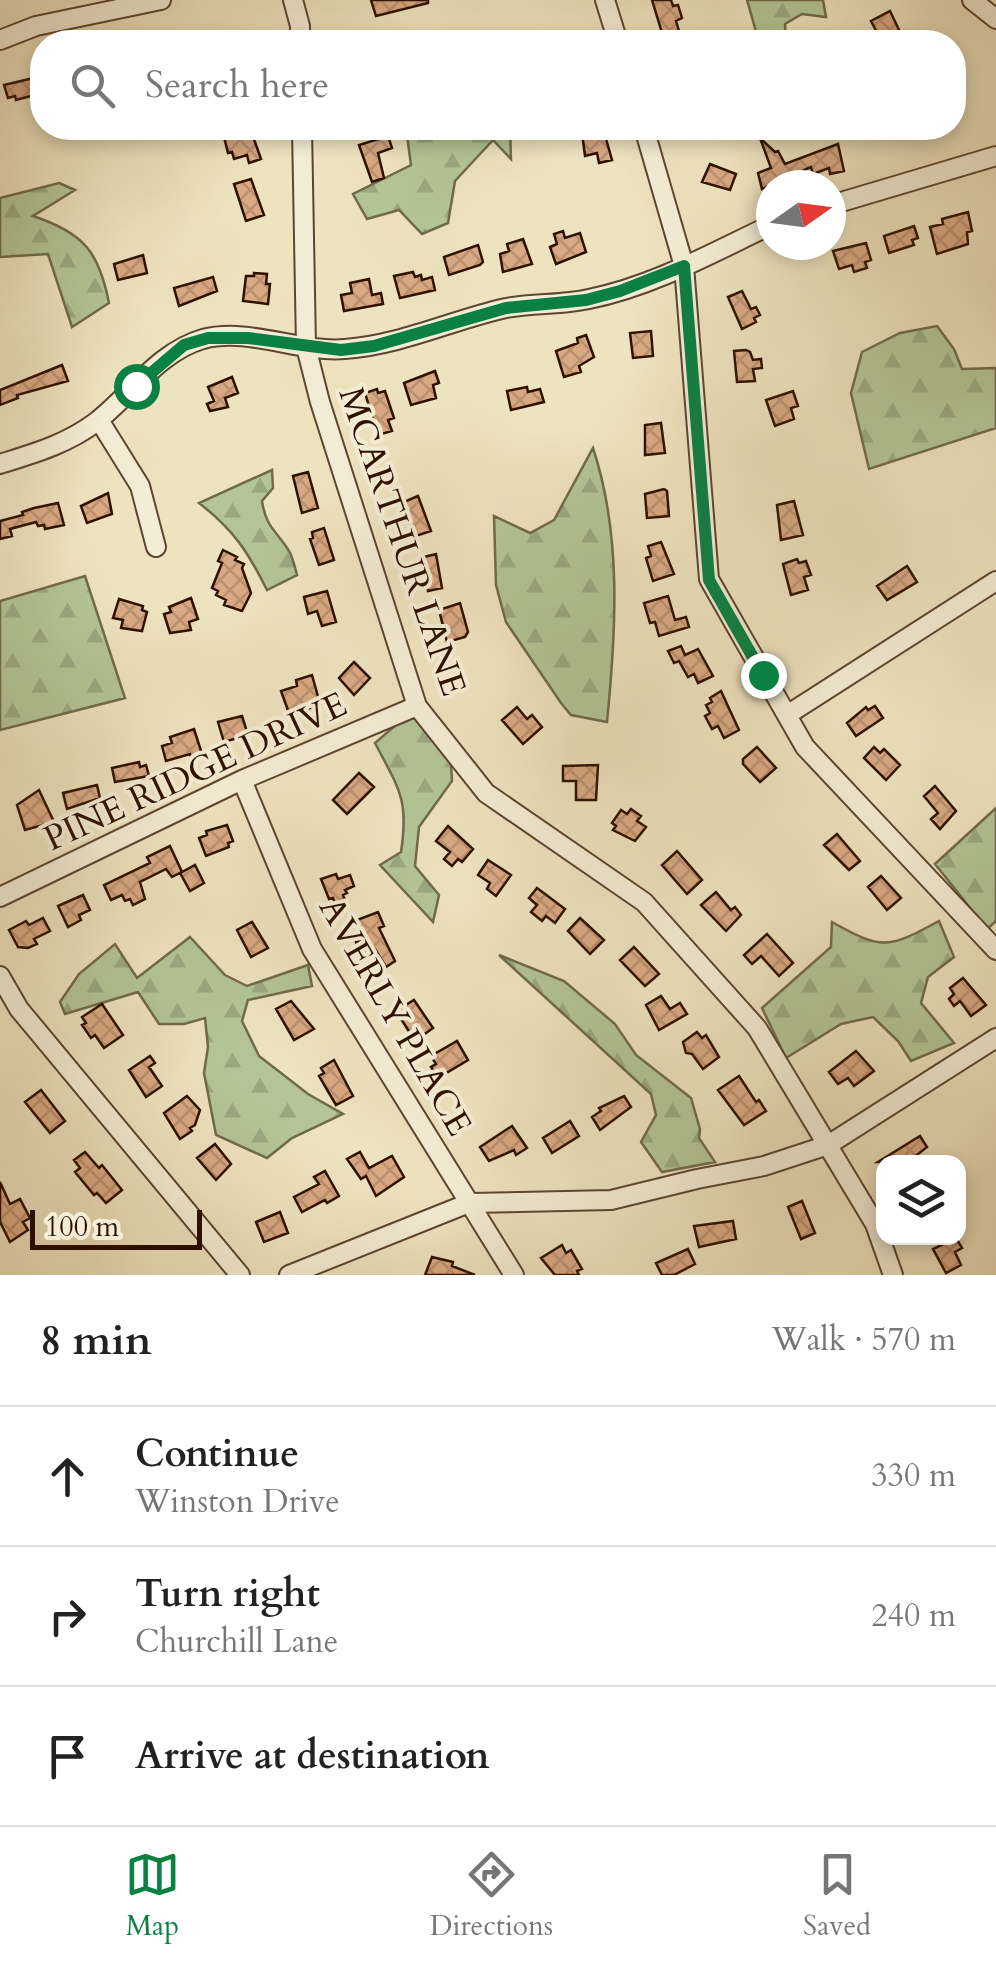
<!DOCTYPE html>
<html lang="en">
<head>
<meta charset="utf-8">
<style>
  :root { --surface:#fff; --page:#f6f6f6; --text:#222; --muted:#767676; --line:#e0e0e0; --accent:#0b8043 }
  body { margin:0; font-family:Cardo,serif; background:var(--page); color:var(--text) }
  .controls { position:absolute; right:30px; bottom:30px; display:grid; overflow:hidden; border-radius:20px; box-shadow:0 5px 15px #0003 }
  .controls button { width:90px; height:90px; display:grid; place-items:center; padding:0; border:0; border-bottom:2px solid var(--line); background:var(--surface); color:var(--text); font:50px sans-serif }
  .compass { position:absolute; left:756px; top:170px; width:90px; height:90px; border-radius:50%; background:var(--surface); box-shadow:0 5px 15px #0003; rotate:76deg }
  .scale { position:absolute; left:30px; bottom:25px; width:172px; box-sizing:border-box; padding-left:10px; border:5px solid #2d1000; border-top:0; font-size:28px; line-height:35px; white-space:nowrap; color:#2d1000; -webkit-text-stroke:8px #f4edd5; paint-order:stroke }
  .stop { position:absolute; width:30px; height:30px; margin:-22px; border:8px solid #0b8043; border-radius:50%; background:#fff }
  .stop.end { background:#0b8043; border-color:#fff; box-shadow:0 2px 10px #0008 }
  .list { margin:0; padding:0; list-style:none }
  h2 { display:flex; justify-content:space-between; align-items:center; height:130px; margin:0; padding:0 40px; font-size:42px }
  h2 small { font-size:32px; font-weight:400; color:var(--muted) }
  .list li { display:grid; grid-template-columns:65px 1fr auto; gap:30px; align-items:center; box-sizing:border-box; height:140px; padding:0 40px; border-top:2px solid var(--line) }
  .list b { display:block; font-size:38px; white-space:nowrap }
  .list p { margin:0; font-size:32px; white-space:nowrap; color:var(--muted) }
  .list em { font-size:32px; font-style:normal; color:var(--muted) }
  .icon { flex:none; width:55px; height:55px; fill:none; stroke:currentColor; stroke-width:2; stroke-linecap:round; stroke-linejoin:round }
  .map { position:relative; flex:none; width:996px; height:1275px; overflow:hidden }
  .search { position:absolute; background:var(--surface); box-shadow:0 5px 15px #0003; left:30px; right:30px; top:30px; height:110px; display:flex; align-items:center; gap:25px; box-sizing:border-box; padding:0 35px; border-radius:40px; color:var(--muted); font-size:38px }
  .sheet { height:550px; background:var(--surface) }
  nav { display:flex; justify-content:space-around; align-items:center; box-sizing:border-box; height:140px; border-top:2px solid var(--line); background:var(--surface); font-size:28px; color:var(--muted) }
  nav a { display:grid; justify-items:center; gap:5px }
  nav .on { color:var(--accent) }
  .map>svg:first-child { display:block }
  .forest { fill:url(#forest-firs); stroke:#706a4b; stroke-width:2.5 }
  .building { fill:url(#building-cross-hatch); stroke:#2d1000; stroke-width:2.5 }
  .lines { fill:none; stroke-linecap:round; stroke-linejoin:round }
  .minor-casing { stroke:#5d4530; stroke-width:22 }
  .minor { stroke:#f4edd5; stroke-width:18 }
  .route { stroke:#0b8043; stroke-width:12 }
  .labels { text-anchor:middle; stroke-width:8; stroke-linejoin:round; paint-order:stroke }
  .street-label { font-size:35px; fill:#2d1000; stroke:#f4edd5 }
</style>
</head>
<body>
<div class="map">
<svg width="996" height="1275" viewBox="0 0 996 1275">
  <defs>
    <pattern id="forest-firs" width="22" height="20" patternUnits="userSpaceOnUse" patternTransform="scale(2.5)"><rect width="22" height="20" fill="#b3c596"/><path d="M5 1l3.5 6h-7zM16 11l3.5 6h-7z" fill="#9aa880"/></pattern>
    <pattern id="building-cross-hatch" width="8" height="8" patternUnits="userSpaceOnUse" patternTransform="scale(2.5)"><rect width="8" height="8" fill="#d9a983"/><path d="M0 0l8 8M0 8l8-8" fill="none" stroke="#bb906f"/></pattern>
  </defs>
  <rect width="100%" height="100%" fill="#eee3bf"/>
  <filter id="stains"><feTurbulence type="fractalNoise" baseFrequency=".002" numOctaves="4"/><feColorMatrix values="0 0 0 0 .2 0 0 0 0 .09 0 0 0 0 .02 0 0 0 .5 -.17"/></filter>
  <radialGradient id="worn" r=".72"><stop offset=".6" stop-color="#630" stop-opacity="0"/><stop offset="1" stop-color="#630" stop-opacity=".3"/></radialGradient>
  <path class="forest" d="M747 0H823L826 17 802 14 785 24 786 42H759Z
    M406 128H510L511 159 493 140 455 181 448 223 422 234 399 210 367 219 353 194 411 165Z
    M59 183 75 190 33 216C84 233 99 252 109 303L72 327 48 254 0 257V198Z
    M937 326 954 349 962 369 996 368V428L869 469 851 393 862 352 900 333Z
    M593 448C622 536 616 631 607 722L571 715 561 703 506 622 496 585 494 516 530 533 554 520Z
    M272 470 273 488 262 501C266 528 277 531 289 551 293 558 295 568 297 575L267 590C248 552 234 530 199 503Z
    M85 576 125 698 0 730V601Z
    M404 718H418L451 764 452 781 419 827 415 866 439 895 433 922 380 865 401 852C409 799 399 789 375 743Z
    M996 808V921L987 929 935 864Z
    M939 921 954 957 928 977 921 1003 954 1043 911 1061 898 1041 873 1017 841 1024 786 1058 762 1008 831 947 832 922C883 951 889 948 939 921Z
    M190 937 225 975 247 986 308 965 312 986 248 1000 242 1021 259 1056 308 1094 343 1114 292 1138 267 1158 216 1135 204 1073 208 1047 205 1018 184 1024H159L138 992 65 1014 60 1002 79 974 115 944 137 978Z
    M499 955 564 981 615 1024 636 1055 691 1098 700 1129 699 1138 715 1162 662 1172 641 1142 656 1115 651 1094Z"/>
  <path class="building" d="M371 0H428V3L376 16Z
    M652 0H671L673 6 678 5 682 18 676 21 679 31 663 36Z
    M890 11 901 34 882 42 871 21Z
    M38 77 42 93 16 100 15 96 8 98 4 85Z
    M242 128H250L261 159 249 163 247 155 234 159 232 152 228 153 223 133Z
    M603 128 612 160 599 163 597 153 585 156 582 133Z
    M388 136 392 148 378 153 384 178 372 182 359 145Z
    M760 138 775 152 778 151 785 164 838 144 844 171 830 174 829 168 813 174 811 167 762 189 758 173 771 168Z
    M710 164 736 174 730 190 702 182Z
    M251 179 264 215 246 221 234 184Z
    M968 212 972 231 967 232 968 244 937 254 930 227 943 224 942 219Z
    M914 226 918 238 912 240 914 245 889 253 884 236Z
    M563 231 565 238 580 233 586 252 556 264 550 247 557 244 554 234Z
    M523 239 532 264 503 272 500 254 509 251 507 244Z
    M866 243 871 260 865 262 867 268 854 272 852 265 839 269 833 251Z
    M478 245 483 262 480 265 449 275 444 257Z
    M143 255 147 273 118 280 114 264Z
    M413 272 415 277 421 275 422 280 432 277 435 290 400 298 394 276Z
    M254 273 267 274 266 284H270L268 304 243 301 246 276H254Z
    M213 277 217 291 179 306 174 288Z
    M369 279 372 295 381 293 383 304 344 311 341 295 352 293 350 283Z
    M742 291 751 309 756 307 760 315 754 318 756 322 742 329 728 297Z
    M651 331 653 356 633 358 630 333Z
    M586 335 594 357 579 366 581 372 564 377 556 351 578 343 577 338Z
    M746 350 750 352 753 360 761 359 762 368 753 369 755 381 737 382 734 351Z
    M62 365 68 381 17 395 18 398 0 405V390Z
    M435 371 439 383 433 385 436 398 411 405 404 383Z
    M232 377 238 393 225 398 228 407 210 411 207 404 214 401 208 387Z
    M527 387 528 392 540 389 544 402 511 410 507 391Z
    M377 389 378 393 385 391 394 418 388 420 392 431 378 435 365 393Z
    M793 391 798 406 791 408 794 419 775 426 766 400Z
    M661 423 665 453 645 455V425Z
    M308 472 318 508 302 513 293 476Z
    M664 489 667 491 669 516 647 518 645 494Z
    M108 493 112 514 87 523 81 506Z
    M418 496 431 531 413 537 404 502Z
    M794 501 803 535 781 540 777 505Z
    M58 503 64 525 45 529 44 525 38 526 36 522 10 529 12 536 0 539V521L23 515 22 512 34 508Z
    M324 528 334 560 319 565 310 539 313 538 312 532Z
    M661 542 674 574 653 581 646 558 651 556 648 546Z
    M223 550 237 557 235 560 244 564 242 568 251 593 242 611 224 605 226 600 216 595 218 591 212 588 222 563 218 561Z
    M436 554 442 588 428 591 420 558Z
    M797 559 799 563 806 561 811 575 804 577 808 590 791 595 783 564Z
    M907 566 917 582 887 600 877 586Z
    M327 591 336 622 322 626 317 611 308 614 304 597Z
    M668 596 675 620 686 617 689 627 659 636 655 622 650 623 644 603Z
    M191 598 198 619 189 622 191 630 170 633 164 614 171 612 169 607Z
    M119 599 143 606 142 610 147 612 142 631 121 628 123 620 113 618Z
    M460 603 468 632 465 637 447 642 439 610Z
    M681 646 685 655 698 649 713 676 698 683 694 674 688 677 679 661 674 663 668 651Z
    M354 662 370 678 354 695 339 678Z
    M312 675 320 704 290 716 281 691 297 686 296 680Z
    M721 691 739 730 724 738 718 726 712 729 705 716 710 713 706 705 712 702 710 698Z
    M875 706 883 718 856 736 847 723 866 707 868 710Z
    M517 707 527 719 532 715 542 727 523 744 502 720Z
    M242 716 248 735 224 742 218 722Z
    M194 729 202 754 191 757 190 754 166 761 162 746 172 743 170 737Z
    M757 747 776 768 760 782 743 764V759Z
    M874 747 880 753 884 749 900 765 886 780 864 758Z
    M139 762 140 767 146 765 149 776 115 782 112 768Z
    M598 765 596 800H576V781H563V766Z
    M359 773 374 787 347 814 333 800Z
    M97 785 100 798 67 809 63 793Z
    M935 786 956 811 940 829 931 819 938 813 924 796Z
    M39 790 54 822 25 830 17 805Z
    M631 809 641 816 637 821 646 827 635 841 613 830 616 826 612 823 621 810 627 814Z
    M227 825 233 841 228 843 229 847 206 856 199 838 207 835 206 831Z
    M448 826 473 849 462 862 458 859 452 866 444 859 450 852 436 841Z
    M837 834 860 861 849 870 824 845Z
    M170 846 182 872 195 865 204 883 190 891 180 873 172 877 166 869 140 882 145 899 133 905 130 899 125 901 122 895 111 900 104 885 150 863 147 857Z
    M677 851 702 880 687 894 662 865Z
    M488 860 511 875 496 896 487 889 490 883 478 875Z
    M336 874 338 879 350 875 354 886 345 890 347 893 343 895 346 903 336 906 333 898 329 899 321 879Z
    M881 876 901 898 887 910 868 887Z
    M537 888 565 909 555 923 546 916 542 921 531 912 537 905 529 898Z
    M716 892 731 910 735 907 741 915 726 931 701 905Z
    M83 895 90 910 79 915 81 920 68 927 58 906Z
    M378 912 384 926 379 928 395 961 386 967 375 949 361 955 356 942 365 939 357 920Z
    M43 918 50 931 34 939 37 944 28 948 18 947 9 930 26 921 29 925Z
    M580 918 604 940 590 954 568 931Z
    M252 922 268 948 251 957 237 930Z
    M767 934 793 963 779 976 761 956 752 964 744 955Z
    M634 947 659 974 645 986 620 960Z
    M963 978 986 1005 971 1016 960 1001 954 1006 949 999 954 994 950 988Z
    M661 996 670 1009 680 1003 687 1014 659 1030 646 1005Z
    M414 1000 433 1028 415 1041 396 1011Z
    M291 1001 314 1029 294 1040 276 1009Z
    M102 1004 123 1035 104 1048 95 1035 91 1038 82 1025 86 1023 82 1017Z
    M697 1032 702 1038 706 1035 719 1057 703 1069 692 1054 686 1053 683 1042Z
    M457 1041 468 1060 438 1078 431 1067 436 1064 431 1056Z
    M856 1051 874 1071 854 1086 848 1078 838 1084 829 1072Z
    M150 1056 155 1063 149 1067 162 1086 146 1097 129 1070Z
    M334 1060 353 1096 336 1105 319 1076 324 1073 321 1068Z
    M739 1076 756 1102 759 1100 766 1111 744 1125 718 1090Z
    M41 1090 65 1121 50 1133 25 1102Z
    M187 1096 200 1110 195 1125 190 1128 192 1131 180 1139 164 1113Z
    M624 1096 631 1107 600 1130 592 1117 601 1111 599 1108Z
    M570 1121 579 1136 552 1153 543 1138Z
    M512 1126 527 1148 516 1155 514 1150 489 1161 480 1147Z
    M920 1136 927 1147 908 1162H878Z
    M215 1144 231 1164 216 1180 197 1158Z
    M85 1152 99 1168 102 1165 122 1190 106 1203 97 1193 94 1195 75 1172 80 1168 74 1160Z
    M360 1152 369 1168 392 1156 404 1177 376 1196 366 1176 361 1179 347 1159Z
    M325 1171 339 1196 327 1203 325 1200 302 1212 294 1197 319 1184 314 1177Z
    M0 1182 10 1204 20 1199 30 1218 23 1222 28 1230 10 1242 0 1222Z
    M802 1201 815 1233 801 1239 788 1207Z
    M280 1212 288 1233 264 1242 256 1222Z
    M733 1221 736 1239 699 1247 694 1226Z
    M956 1238 962 1248 955 1252 961 1265 946 1273 933 1249Z
    M562 1245 566 1253 571 1250 582 1269 577 1271 579 1275H555L541 1258Z
    M688 1249 695 1264 674 1275H662L656 1263Z
    M432 1257 453 1262 452 1266 475 1275H425Z"/>
  <g class="lines">
    <defs>
      <path id="minor" d="M293 0 300 26V42
        M605 0 618 42
        M972 0 996 19
        M0 40 36 26 161 0
        M302 128 306 347 320 402 417 706 486 793 644 902 757 1028 875 1224 893 1275
        M644 128 684 266 709 579 805 747 996 950
        M831 205 996 156
        M99 420 140 486 156 547
        M0 464C35 453 67 444 96 422 131 395 158 352 203 339 249 327 299 353 345 349 401 345 452 320 506 308 534 303 562 305 589 299 653 286 712 253 771 225
        M787 715 996 581
        M242 780 312 949 514 1275
        M0 897 242 780 417 706
        M0 976 19 1009 240 1275
        M289 1275 469 1203 611 1200 697 1179 764 1166 828 1145 996 1038"/>
    </defs>
    <use href="#minor" class="minor-casing"/>
    <use href="#minor" class="minor"/>
  </g>
  <g class="lines">
    <path class="route" d="M136 386 184 345 208 338H248L341 350 374 346 506 308 586 300 620 291 684 266 709 580 763 675"/>
  </g>
  <g class="labels">
    <g class="street-label">
      <text transform="translate(403 541) rotate(71)" y="12">MCARTHUR LANE</text>
      <text transform="translate(195 771) rotate(-25)" y="12">PINE RIDGE DRIVE</text>
      <text transform="translate(396 1016) rotate(60)" y="12">AVERLY PLACE</text>
    </g>
  </g>
  <rect width="100%" height="100%" filter="url(#stains)"/>
  <rect width="100%" height="100%" fill="url(#worn)"/>
</svg>
<div class="controls">
<button><svg class="icon" aria-label="layers" viewBox="0 0 24 24"><path d="M12 4l9 5-9 5-9-5zM3 14l9 5 9-5"/></svg></button>
</div>
<svg class="compass" viewBox="-18 -18 36 36"><path d="M0-13l5 13h-10z" fill="#e53935"/><path d="M0 13l5-13h-10z" fill="#767676"/></svg>
<div class="scale">100 m</div>
<div class="stop" style="left:136px;top:386px"></div>
<div class="stop end" style="left:763px;top:675px"></div>
<div class="search"><svg class="icon" aria-label="search" viewBox="0 0 24 24"><circle cx="10" cy="10" r="6"/><path d="M15 15l6 6"/></svg>Search here</div>
</div>
<section class="sheet">
<h2>8 min<small>Walk · 570 m</small></h2>
<ul class="list">
<li><svg class="icon" aria-label="ahead" viewBox="0 0 24 24"><path d="M12 20V5M6 11l6-6 6 6"/></svg><div><b>Continue</b><p>Winston Drive</p></div><em>330 m</em></li>
<li><svg class="icon" aria-label="right" viewBox="0 0 24 24"><path d="M7 20v-9h11M14 6l5 5-5 5"/></svg><div><b>Turn right</b><p>Churchill Lane</p></div><em>240 m</em></li>
<li><svg class="icon" aria-label="arrive" viewBox="0 0 24 24"><path d="M6 21V4h12l-3 4 3 4H6"/></svg><div><b>Arrive at destination</b></div></li>
</ul>
</section>
<nav>
<a class="on"><svg class="icon" aria-label="map" viewBox="0 0 24 24"><path d="M3 6l6-2 6 2 6-2v14l-6 2-6-2-6 2zM9 4v14M15 6v14"/></svg>Map</a>
<a><svg class="icon" aria-label="directions" viewBox="0 0 24 24"><path d="M12 3l9 9-9 9-9-9zM9 14v-3h6M13 9l2 2-2 2"/></svg>Directions</a>
<a><svg class="icon" aria-label="saved" viewBox="0 0 24 24"><path d="M7 4h10v16l-5-4-5 4z"/></svg>Saved</a>
</nav>
</body>
</html>
